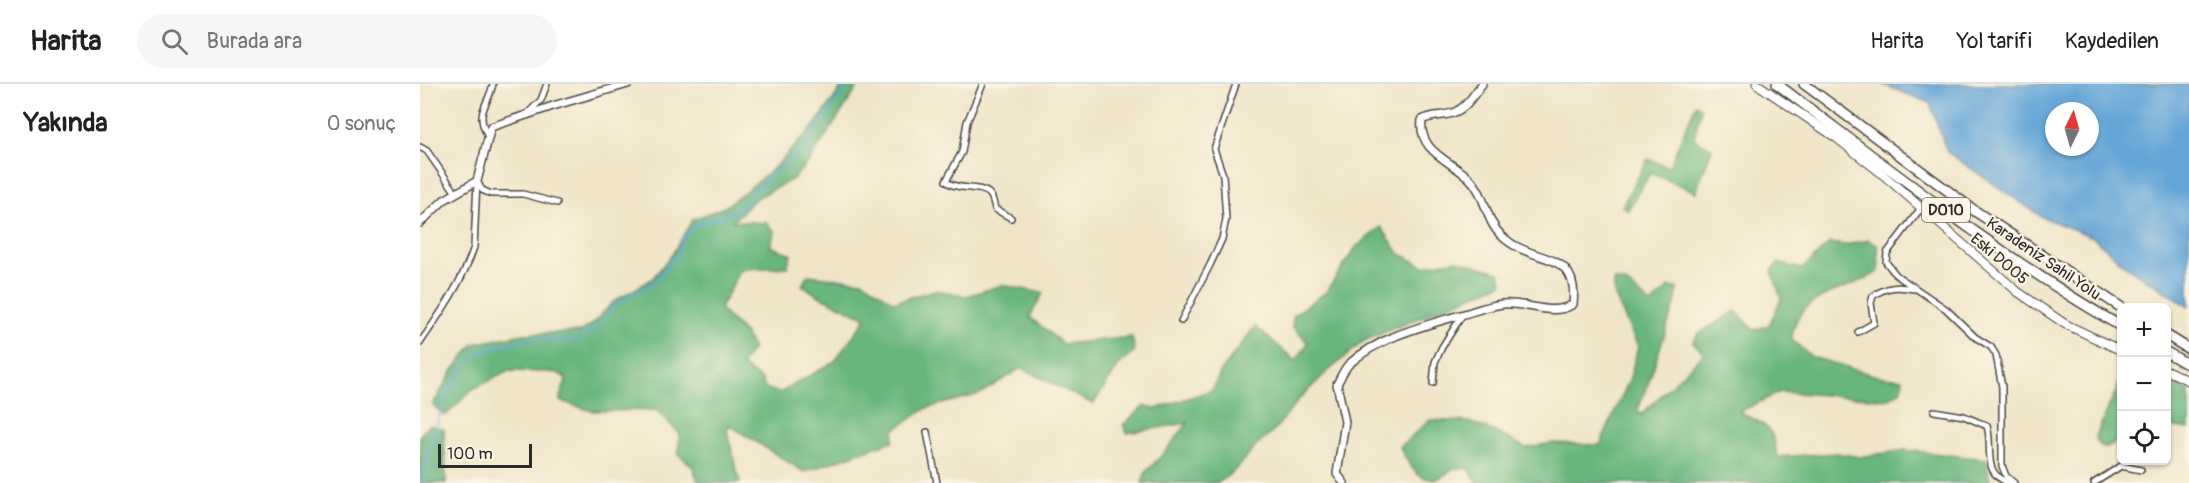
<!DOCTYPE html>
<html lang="tr">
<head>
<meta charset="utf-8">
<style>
  :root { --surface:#fff; --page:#f6f6f6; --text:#202124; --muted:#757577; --line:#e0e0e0 }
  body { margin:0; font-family:Pangolin,sans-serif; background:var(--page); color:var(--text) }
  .controls { position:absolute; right:18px; bottom:18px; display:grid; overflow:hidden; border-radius:9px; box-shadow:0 2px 4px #0004 }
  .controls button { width:54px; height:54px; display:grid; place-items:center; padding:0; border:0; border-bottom:2px solid var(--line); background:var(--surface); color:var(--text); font:30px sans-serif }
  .compass { position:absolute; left:1625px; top:18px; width:54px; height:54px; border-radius:50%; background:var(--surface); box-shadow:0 2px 4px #0004; rotate:5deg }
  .scale { position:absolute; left:18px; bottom:15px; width:94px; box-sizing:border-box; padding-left:6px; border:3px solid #2b2b2b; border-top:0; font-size:16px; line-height:21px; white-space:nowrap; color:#2b2b2b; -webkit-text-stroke:4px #fcf5e5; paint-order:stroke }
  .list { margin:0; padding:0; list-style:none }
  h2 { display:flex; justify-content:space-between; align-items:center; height:78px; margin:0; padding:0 24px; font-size:26px }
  h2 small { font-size:20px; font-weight:400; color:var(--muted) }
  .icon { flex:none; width:33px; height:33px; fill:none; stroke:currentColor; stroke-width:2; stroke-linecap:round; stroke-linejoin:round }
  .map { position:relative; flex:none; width:1769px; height:399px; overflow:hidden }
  header { display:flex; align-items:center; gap:36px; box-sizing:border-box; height:84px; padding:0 30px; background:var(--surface); border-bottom:2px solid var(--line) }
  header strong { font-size:28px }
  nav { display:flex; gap:33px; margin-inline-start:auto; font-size:21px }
  .search { width:420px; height:54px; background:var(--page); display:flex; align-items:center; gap:15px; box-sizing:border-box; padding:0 21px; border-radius:33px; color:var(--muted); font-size:22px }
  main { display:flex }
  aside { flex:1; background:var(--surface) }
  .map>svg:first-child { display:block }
  .forest { fill:#68b57e; stroke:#4a7054; stroke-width:1.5 }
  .water { fill:#63a5d7; stroke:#476881; stroke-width:1.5; fill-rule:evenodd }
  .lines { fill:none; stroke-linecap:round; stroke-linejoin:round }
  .stream { stroke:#63a5d7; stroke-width:2 }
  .minor-casing { stroke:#494742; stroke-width:8 }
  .tertiary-casing { stroke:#494742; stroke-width:10 }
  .secondary-casing { stroke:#494742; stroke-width:10 }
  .trunk-casing { stroke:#494742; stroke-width:12 }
  .minor { stroke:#fff; stroke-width:5 }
  .tertiary { stroke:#fff; stroke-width:7 }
  .secondary { stroke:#fff; stroke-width:8 }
  .trunk { stroke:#fff; stroke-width:9 }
  .labels { text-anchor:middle; stroke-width:4.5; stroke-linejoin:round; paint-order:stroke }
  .shield { fill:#fcf5e5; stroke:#6a6863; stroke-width:1.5 }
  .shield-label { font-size:15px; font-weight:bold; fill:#2b2b2b }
  .street-label { font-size:16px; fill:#2b2b2b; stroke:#fcf5e5 }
</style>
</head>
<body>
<header>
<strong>Harita</strong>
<div class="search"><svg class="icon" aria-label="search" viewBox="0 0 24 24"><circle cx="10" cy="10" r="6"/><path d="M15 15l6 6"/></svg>Burada ara</div>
<nav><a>Harita</a><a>Yol tarifi</a><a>Kaydedilen</a></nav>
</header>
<main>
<aside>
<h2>Yakında<small>0 sonuç</small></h2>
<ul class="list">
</ul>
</aside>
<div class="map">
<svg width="1769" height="399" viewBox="0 0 1769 399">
  <rect width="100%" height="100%" fill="#fcf5e5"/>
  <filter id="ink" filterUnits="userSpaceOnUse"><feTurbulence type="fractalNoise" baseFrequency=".0167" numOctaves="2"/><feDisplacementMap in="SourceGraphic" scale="12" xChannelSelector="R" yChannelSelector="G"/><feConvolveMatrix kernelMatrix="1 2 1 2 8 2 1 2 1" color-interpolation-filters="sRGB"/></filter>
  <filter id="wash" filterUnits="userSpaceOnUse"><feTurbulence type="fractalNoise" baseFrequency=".008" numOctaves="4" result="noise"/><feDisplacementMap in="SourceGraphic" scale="24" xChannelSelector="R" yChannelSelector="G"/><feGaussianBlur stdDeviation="1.35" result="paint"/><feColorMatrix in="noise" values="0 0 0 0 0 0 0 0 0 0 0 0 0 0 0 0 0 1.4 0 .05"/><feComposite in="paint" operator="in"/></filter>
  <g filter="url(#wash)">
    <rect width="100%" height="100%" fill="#f0e5c7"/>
    <path class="forest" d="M424 0H440L390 76 373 95 335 115 313 137 347 139 355 148 350 162 371 170 367 183 324 185 319 188 300 225 325 250 333 265 321 281 342 296 345 304 360 309 415 277 446 234 399 212 382 201 388 191 443 197 474 218 515 206 547 212 582 201 623 209 610 233 643 260 712 253 715 267 700 280 673 320 601 284 560 310 507 324 474 346 473 357 384 388 309 341 307 347 320 399H279L272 382 258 370 260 350 236 326 172 327 140 317C139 309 146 303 146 294L138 289 130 288 89 287 53 305 25 332 13 321 33 286 54 260 103 250 160 248 173 240 193 218 232 195 253 169 273 135 305 123 353 85 395 41Z
      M1276 20 1281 24 1274 55 1292 64 1276 108 1230 89 1208 126 1202 122 1228 75 1249 83Z
      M961 143 979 169 1003 182 1037 176 1079 188 1083 199 944 257 906 289 881 313 853 348 837 361 814 387 798 399H722L726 388 743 370 768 339 707 349 703 341 724 322 736 325 792 306 800 289 835 242 876 277 888 259 872 242 874 231 906 208 936 163Z
      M1449 156 1458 162 1459 187C1428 210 1374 207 1372 256L1392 273 1457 292 1483 295 1481 307 1468 315 1360 308 1319 328C1345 341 1354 341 1357 373L1417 369 1440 373 1485 366 1566 375 1570 399H1058L1049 385 1033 384C1028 388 1022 394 1017 395 997 399 987 378 980 363L1010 336 1049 338 1073 347 1106 364 1132 359 1180 361 1210 294 1218 263 1194 210V196L1206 199 1231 220 1249 203 1257 204 1256 216 1228 300 1217 328 1222 330 1284 269 1273 258 1278 250 1316 227 1334 246 1349 241 1361 215 1352 187 1358 179 1382 185 1410 159 1425 161Z
      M1701 295V356L1684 364 1677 358 1676 352Z
      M1746 299 1769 307V345L1747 342Z
      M10 341 24 345 26 399H0V351Z"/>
    <path class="water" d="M1461 0H1769V223L1705 182 1673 153 1622 133 1527 68 1510 19ZM1634 27H1670V63H1634Z"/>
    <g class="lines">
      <path class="stream" d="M4 399 8 370 26 310 48 277 67 266 111 254 155 257 180 241 194 221 234 198 258 169 262 155 278 140 312 128 325 119 335 106 384 63 428 0"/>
    </g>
  </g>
  <g filter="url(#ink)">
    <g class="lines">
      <defs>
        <path id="minor" d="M563 0 547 38 542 68 526 97C538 108 564 100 571 112 573 115 574 121 575 125L591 134
          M106 31 121 16 127 0
          M68 53C54 27 68 23 73 0
          M0 63 7 67 36 109
          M58 99 62 106 71 110H103L137 119
          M1501 124 1467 169 1466 178 1476 191 1526 225 1555 253 1571 263 1576 271 1582 303V382L1586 392 1594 399
          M761 237 790 181 802 155 806 135 803 91 794 65 816 0
          M1438 248 1454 239 1451 219 1453 212C1467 202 1478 202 1494 205
          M0 259C20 230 43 197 54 163L57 97
          M1013 299 1015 278 1022 263 1043 230
          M1514 327 1544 332 1567 342C1574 365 1560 390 1590 399
          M507 348 517 399
          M1674 399 1701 382 1721 386"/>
        <path id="tertiary" d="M0 139 24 116 57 97 71 43 136 21 208 0
          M924 399 917 390 925 338 917 300C921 293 924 285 929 280 959 253 1000 243 1037 232 1052 228 1067 222 1082 220 1106 217 1132 234 1153 220 1160 164 1111 181 1082 152 1064 136 1067 110 1048 93 1029 76 998 67 1002 36 1013 30 1024 33 1035 28 1047 23 1054 10 1062 0"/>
        <path id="secondary" d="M1337 0 1418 55 1460 88 1598 208 1645 240 1702 267
          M1746 286 1769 297"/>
        <path id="trunk" d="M1357 0C1469 84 1580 173 1702 243
          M1384 0 1555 127 1702 224
          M1746 251 1769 265
          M1746 268 1769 281"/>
      </defs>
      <use href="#minor" class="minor-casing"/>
      <use href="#tertiary" class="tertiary-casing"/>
      <use href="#secondary" class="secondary-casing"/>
      <use href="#trunk" class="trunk-casing"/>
      <use href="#minor" class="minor"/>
      <use href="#tertiary" class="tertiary"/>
      <use href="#secondary" class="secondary"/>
      <use href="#trunk" class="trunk"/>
    </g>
  </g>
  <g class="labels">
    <rect class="shield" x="1502" y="114" width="48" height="24" rx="4.5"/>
    <g class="shield-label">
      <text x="1526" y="131">D010</text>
    </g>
    <g class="street-label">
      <text transform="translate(1580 174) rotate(40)" y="6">Eski D005</text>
      <text transform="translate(1624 174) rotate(34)" y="6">Karadeniz Sahil Yolu</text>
    </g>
  </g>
</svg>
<div class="controls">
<button>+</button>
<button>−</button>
<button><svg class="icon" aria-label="locate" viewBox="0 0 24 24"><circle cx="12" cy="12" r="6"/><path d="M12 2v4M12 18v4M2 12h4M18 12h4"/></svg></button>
</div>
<svg class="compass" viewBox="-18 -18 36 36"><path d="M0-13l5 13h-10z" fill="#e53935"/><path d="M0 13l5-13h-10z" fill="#757577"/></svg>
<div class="scale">100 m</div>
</div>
</main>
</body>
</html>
